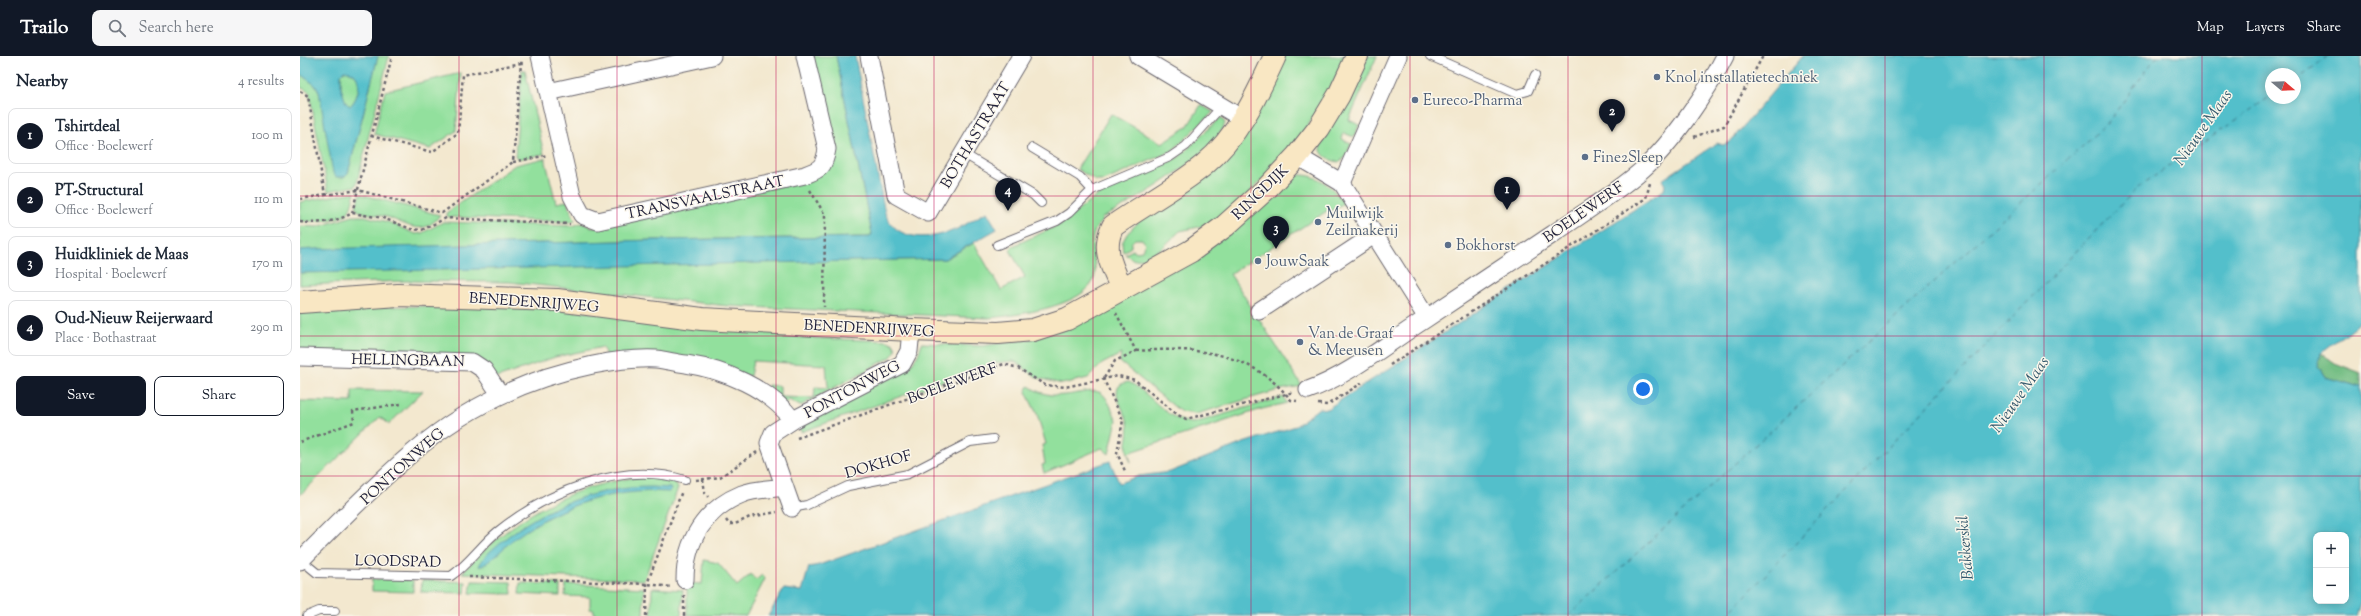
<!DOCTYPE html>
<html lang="en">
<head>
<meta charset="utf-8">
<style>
  :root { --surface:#fff; --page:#f6f6f7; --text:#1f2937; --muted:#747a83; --line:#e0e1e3; --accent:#111827 }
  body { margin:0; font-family:"Sorts Mill Goudy",serif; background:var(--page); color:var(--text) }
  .controls { position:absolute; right:12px; bottom:12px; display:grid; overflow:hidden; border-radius:8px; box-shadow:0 2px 10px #0003 }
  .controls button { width:36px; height:36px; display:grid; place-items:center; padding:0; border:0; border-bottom:1px solid var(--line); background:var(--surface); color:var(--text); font:20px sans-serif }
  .compass { position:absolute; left:1965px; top:12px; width:36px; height:36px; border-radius:50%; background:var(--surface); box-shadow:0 2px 10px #0003; rotate:109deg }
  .you { position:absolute; left:1343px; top:333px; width:14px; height:14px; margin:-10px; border:3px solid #fff; border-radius:50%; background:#1a73e8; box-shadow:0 0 0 6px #1a73e833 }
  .badge { display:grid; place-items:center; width:26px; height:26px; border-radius:50%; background:var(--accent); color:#fff; font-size:13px; font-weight:700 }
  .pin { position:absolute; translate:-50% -33px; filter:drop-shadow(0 1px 2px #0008) }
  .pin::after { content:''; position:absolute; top:21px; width:14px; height:12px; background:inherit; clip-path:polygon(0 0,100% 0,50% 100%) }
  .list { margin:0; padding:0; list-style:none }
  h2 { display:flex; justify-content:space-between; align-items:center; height:52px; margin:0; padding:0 16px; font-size:17px }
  h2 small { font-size:13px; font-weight:400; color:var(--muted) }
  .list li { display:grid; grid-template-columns:26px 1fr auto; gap:12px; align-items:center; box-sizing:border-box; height:56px; margin:0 8px 8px; padding:0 8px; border:1px solid var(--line); border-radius:8px }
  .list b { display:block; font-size:15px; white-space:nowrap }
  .list p { margin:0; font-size:13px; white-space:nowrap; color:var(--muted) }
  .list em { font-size:13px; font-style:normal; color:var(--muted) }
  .actions { display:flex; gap:8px; padding:12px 16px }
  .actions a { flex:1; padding:9px 0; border:1px solid var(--accent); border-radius:8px; text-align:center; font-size:14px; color:var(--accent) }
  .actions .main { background:var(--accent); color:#fff }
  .icon { flex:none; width:22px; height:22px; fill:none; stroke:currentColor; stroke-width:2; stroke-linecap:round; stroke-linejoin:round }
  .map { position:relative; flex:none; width:2061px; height:560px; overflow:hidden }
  header { display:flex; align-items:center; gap:24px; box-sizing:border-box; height:56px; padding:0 20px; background:var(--accent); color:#fff }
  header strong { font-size:19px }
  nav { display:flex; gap:22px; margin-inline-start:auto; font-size:14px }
  .search { width:280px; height:36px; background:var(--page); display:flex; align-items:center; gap:10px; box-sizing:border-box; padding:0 14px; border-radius:8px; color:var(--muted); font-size:15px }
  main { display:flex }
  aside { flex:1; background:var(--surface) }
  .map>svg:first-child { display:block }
  .green { fill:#92e09d; stroke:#5a816c }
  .forest { fill:#75be84; stroke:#4c7060 }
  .water { fill:#52bfcb; stroke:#3a7083; fill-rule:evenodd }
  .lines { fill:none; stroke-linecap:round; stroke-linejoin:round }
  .ferry { stroke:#33596d; stroke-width:1; stroke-dasharray:5 4; stroke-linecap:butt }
  .lane-casing { stroke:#6b676f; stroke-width:10 }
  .street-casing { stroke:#6b676f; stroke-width:19 }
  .secondary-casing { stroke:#6b676f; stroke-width:24 }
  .path { stroke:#6b676f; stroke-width:2.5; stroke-dasharray:3 3; stroke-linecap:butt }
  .lane { stroke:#fff; stroke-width:8 }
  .street { stroke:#fff; stroke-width:17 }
  .secondary { stroke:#f9e7c3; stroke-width:22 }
  .grid { fill:none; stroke:#c2185b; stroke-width:1; stroke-opacity:0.55 }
  .service-dot { fill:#5c6f8a; stroke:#fbf7ec; stroke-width:1.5 }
  .labels { text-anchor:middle; stroke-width:3; stroke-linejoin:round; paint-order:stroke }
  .service-label { font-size:15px; fill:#4e5e75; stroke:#fbf7ec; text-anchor:start }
  .street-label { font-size:15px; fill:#22223b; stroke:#fbf7ec }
  .water-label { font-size:16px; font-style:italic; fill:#33596d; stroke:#fbf7ec }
</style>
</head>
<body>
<header>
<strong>Trailo</strong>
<div class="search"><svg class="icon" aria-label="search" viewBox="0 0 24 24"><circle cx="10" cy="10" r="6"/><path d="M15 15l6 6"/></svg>Search here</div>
<nav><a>Map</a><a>Layers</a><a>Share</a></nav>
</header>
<main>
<aside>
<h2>Nearby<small>4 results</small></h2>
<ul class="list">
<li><span class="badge">1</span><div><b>Tshirtdeal</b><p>Office · Boelewerf</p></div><em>100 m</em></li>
<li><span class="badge">2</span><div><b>PT-Structural</b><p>Office · Boelewerf</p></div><em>110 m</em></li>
<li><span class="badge">3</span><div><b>Huidkliniek de Maas</b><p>Hospital · Boelewerf</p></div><em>170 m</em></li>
<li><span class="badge">4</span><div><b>Oud-Nieuw Reijerwaard</b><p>Place · Bothastraat</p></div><em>290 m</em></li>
</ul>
<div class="actions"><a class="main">Save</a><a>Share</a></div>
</aside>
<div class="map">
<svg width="2061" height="560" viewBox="0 0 2061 560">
  <rect width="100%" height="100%" fill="#fbf7ec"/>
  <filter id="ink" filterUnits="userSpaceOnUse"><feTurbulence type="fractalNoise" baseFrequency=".025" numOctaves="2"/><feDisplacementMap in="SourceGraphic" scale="8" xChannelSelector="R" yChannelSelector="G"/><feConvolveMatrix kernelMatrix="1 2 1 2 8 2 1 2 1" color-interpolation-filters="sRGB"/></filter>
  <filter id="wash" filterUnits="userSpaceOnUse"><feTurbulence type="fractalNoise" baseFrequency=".012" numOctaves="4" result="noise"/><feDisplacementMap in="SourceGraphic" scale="16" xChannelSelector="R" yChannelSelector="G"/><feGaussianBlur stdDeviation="0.9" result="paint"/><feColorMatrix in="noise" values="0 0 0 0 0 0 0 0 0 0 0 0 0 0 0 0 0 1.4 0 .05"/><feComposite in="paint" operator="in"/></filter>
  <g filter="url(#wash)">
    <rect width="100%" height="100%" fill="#f3e8cf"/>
    <path class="green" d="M78 0H89L56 130 28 135 9 36 0 31V18L15 29 19 36 48 117Z
      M513 0H536L572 178 570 181 355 184 0 194V170L17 171 53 160H65L88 166 115 178 122 177 143 166 273 170 281 167 292 171 526 114Z
      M982 0H1050L992 96 917 167 880 175 862 192 846 202 834 204 825 198 833 194 837 196 842 195 845 187 842 183H835L831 187V191L823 196 822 187 827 178 846 158 878 137Z
      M1065 0H1077L1049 64 1059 69 1054 81 1044 77 1042 83 1051 88 1045 102 1038 106C1025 103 1019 98 1020 84Z
      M222 14H225L244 98 219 103 215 100Z
      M44 15C64 15 61 40 50 50L45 47 41 32V18Z
      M161 17 156 75 130 93 74 78 85 35Z
      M901 49 913 56 872 95 804 125H796L777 113 811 58 862 87 887 71Z
      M921 61 925 67C918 96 829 149 802 162V165C785 181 796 197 795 217 794 250 712 260 688 262L428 250 209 226 107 225 0 229V217L79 213 645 203 674 187 701 234 725 221 710 194 713 190 761 168 798 139 879 101Z
      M245 102 256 147 267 145 275 164 271 166 148 161 146 157 215 109Z
      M997 119C1019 118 1031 130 1044 147L1029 156 1027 155 930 218 1002 330 979 334 896 358 881 356 820 306 821 298 802 308 788 322 762 328 738 322 714 305 694 307 501 376 498 369 610 310 618 299 622 287 682 290 737 282 986 123Z
      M55 136C53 142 52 149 49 155 44 165 10 166 0 165V146Z
      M60 138 140 159C123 182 107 168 87 161 77 158 66 159 57 154L56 150Z
      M206 249 513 276V282L588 285 594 288 596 294 591 301 500 350 489 344 486 347 467 333 468 329 480 330V341L514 342 515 331 528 332 526 309 453 305 450 320 306 301 303 291 255 301 197 322 189 311 0 295V252Z
      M829 326C852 338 867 366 894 367L983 341 987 347 962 353 828 397 831 406C822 387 831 384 828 367 826 357 817 346 817 337 817 329 822 327 829 326Z
      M729 330C757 351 788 329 801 337 808 341 813 357 817 364L809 398 802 392 744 417 742 409 745 408 742 389 746 388 737 358 726 336Z
      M52 334 123 335 89 368 80 361 0 439V345L52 346Z
      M350 420 374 425 378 432 344 524 162 517C212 461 273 426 350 420Z
      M404 504 418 507 437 530 451 518 456 524 462 519 465 523 446 560 387 559V527L402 528Z
      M72 523 113 524V536L72 535Z
      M122 524 166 526 165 537 121 536Z
      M172 525 211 526 212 538 170 537Z
      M220 527 260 528V540L219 538Z
      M266 528 344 532 343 560H294V554L290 553V541L265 540Z
      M352 532 383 534 381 560H351Z"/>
    <path class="forest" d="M2021 297 2035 307 2061 317V331L2025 321 2018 310Z"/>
    <path class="water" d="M0 0H78L48 117 44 121H36L33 117 19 36 15 29 0 18ZM44 15C64 15 61 40 50 50L46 47 41 32V18Z
      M536 0H555L585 157C596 187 632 184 657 173 667 168 677 161 687 156L697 173 645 203 0 217V194L14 193 355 184 570 181 572 178Z
      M1503 0H2061V265L2021 297 2018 310 2025 321 2061 331V544L2056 560H468L484 533 502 535 509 511 519 509 810 405 819 427 839 420 870 416 943 387 996 370 1019 352 1027 353 1364 134 1365 129 1362 124 1417 87 1423 89 1430 86ZM1971 18H1995V42H1971ZM2016 479H2046V545H2016Z
      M352 431 370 432 371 434 369 436C311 432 261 449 215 482 206 489 188 509 179 511 181 502 194 492 201 486 245 450 295 431 352 431Z"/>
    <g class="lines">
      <path class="ferry" d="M1995 24 2029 0
        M1268 560 1806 69 1857 0
        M1426 560 1836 133 1971 40"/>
    </g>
  </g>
  <g filter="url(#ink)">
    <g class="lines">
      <defs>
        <path id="lane" d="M1130 0 1217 38 1228 35 1235 19
          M732 92 780 121 792 134
          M664 98 733 139 741 147
          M697 189 757 165 769 157 792 134 870 101 886 90 922 50
          M492 452 507 449 548 430 608 418 670 386 693 383
          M1 504 17 517 151 520C169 508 181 489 197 476 247 436 321 404 385 424
          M7 560 19 555H35"/>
        <path id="street" d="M240 0 272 140 282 159 298 165 505 119C521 113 524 111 527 93L505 0
          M569 0 596 139 628 157 721 0
          M838 0 943 63
          M248 36 412 0
          M997 100 1042 127 1127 262
          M1042 127 1098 0
          M959 255 1074 179
          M0 301 172 306 184 314 200 338
          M1008 334C1048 320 1088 287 1124 264 1167 235 1210 207 1253 178 1283 157 1316 137 1343 113 1373 86 1407 36 1425 0
          M492 452 469 387 473 377 493 364 602 308 609 295 611 274
          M0 505C36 469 72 431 111 398 164 352 224 323 293 309 313 305 335 302 356 303 366 304 376 307 386 308 425 314 468 332 493 364
          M385 524C385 485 405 453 442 438 454 433 471 433 485 431"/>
        <path id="secondary" d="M822 233C812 211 801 193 813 170 843 149 876 132 904 109 938 81 957 39 975 0
          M0 246 98 239 257 244 402 263 611 274 698 277 733 274 767 263 891 195 925 170 967 132 997 100 1019 72 1039 39 1057 0"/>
      </defs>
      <use href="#lane" class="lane-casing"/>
      <use href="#street" class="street-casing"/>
      <use href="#secondary" class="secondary-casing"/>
      <path class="path" d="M0 35 8 40 25 139 0 143
        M71 80 132 96 158 77 163 19 221 7
        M1394 81 1424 70 1463 0
        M213 106 248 99
        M510 134 525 159 524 251
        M25 139 58 134 142 157 213 106 221 7H225
        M52 157 92 0
        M0 166C17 168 37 166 52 157L83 162 111 173 122 174 146 162 270 168
        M836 295C895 291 950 294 991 344L997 345
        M1090 309 1346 142 1350 127
        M803 322 823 364 817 397 825 415
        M804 322 815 305 836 295 816 257
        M1018 348 1027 349 1062 327
        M497 382 704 308 718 312 745 329 765 331 818 320 835 324 878 359 886 363 994 336
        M0 386 54 366 53 355 101 348
        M403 423 405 437 408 441
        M396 424 420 421 457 396
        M426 464 429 468H435L450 461 477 456
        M169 521 347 528 372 531
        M384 539V560
        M346 560 347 528 382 435"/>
      <use href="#lane" class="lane"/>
      <use href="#street" class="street"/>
      <use href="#secondary" class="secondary"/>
    </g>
  </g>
  <path class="grid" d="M159 0V560M317 0V560M476 0V560M634 0V560M793 0V560M951 0V560M1110 0V560M1268 0V560M1427 0V560M1585 0V560M1744 0V560M1902 0V560M0 140H2061M0 280H2061M0 420H2061"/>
  <g class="service-dot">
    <circle cx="1357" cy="21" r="4"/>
    <circle cx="1115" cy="44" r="4"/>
    <circle cx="1285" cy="101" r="4"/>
    <circle cx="1018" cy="166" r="4"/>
    <circle cx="1148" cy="189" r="4"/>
    <circle cx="958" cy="205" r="4"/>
    <circle cx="1000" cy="286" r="4"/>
  </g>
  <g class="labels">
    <g class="service-label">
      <text x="1365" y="26">Knol installatietechniek</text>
      <text x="1123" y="49">Eureco-Pharma</text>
      <text x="1293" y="106">Fine2Sleep</text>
      <text x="1026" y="162">Muilwijk<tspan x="1026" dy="17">Zeilmakerij</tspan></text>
      <text x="1156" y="194">Bokhorst</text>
      <text x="966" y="210">JouwSaak</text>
      <text x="1008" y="282">Van de Graaf<tspan x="1008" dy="17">&amp; Meeusen</tspan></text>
    </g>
    <g class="street-label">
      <text transform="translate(675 79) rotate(-59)" y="5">BOTHASTRAAT</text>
      <text transform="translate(960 136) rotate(-44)" y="5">RINGDIJK</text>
      <text transform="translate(405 141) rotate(-12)" y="5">TRANSVAALSTRAAT</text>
      <text transform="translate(1283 156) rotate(-35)" y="5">BOELEWERF</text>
      <text transform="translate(234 246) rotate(4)" y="5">BENEDENRIJWEG</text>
      <text transform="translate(569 272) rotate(3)" y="5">BENEDENRIJWEG</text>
      <text transform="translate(108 304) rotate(1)" y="5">HELLINGBAAN</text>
      <text transform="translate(652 327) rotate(-20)" y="5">BOELEWERF</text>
      <text transform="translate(552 333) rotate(-28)" y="5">PONTONWEG</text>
      <text transform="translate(578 408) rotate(-16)" y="5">DOKHOF</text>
      <text transform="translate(102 410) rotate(-42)" y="5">PONTONWEG</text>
      <text transform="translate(98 505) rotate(1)" y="5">LOODSPAD</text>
    </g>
    <g class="water-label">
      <text transform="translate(1902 71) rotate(-55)" y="6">Nieuwe Maas</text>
      <text transform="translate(1719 338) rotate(-55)" y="6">Nieuwe Maas</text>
      <text transform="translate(1664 492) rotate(-95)" y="6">Bakkerskil</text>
    </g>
  </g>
</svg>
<div class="controls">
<button>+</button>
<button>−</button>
</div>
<svg class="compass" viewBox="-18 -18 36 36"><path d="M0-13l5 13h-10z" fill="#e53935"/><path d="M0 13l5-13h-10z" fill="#747a83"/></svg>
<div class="you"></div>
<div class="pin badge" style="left:1207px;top:154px">1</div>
<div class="pin badge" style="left:1312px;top:76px">2</div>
<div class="pin badge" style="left:976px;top:193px">3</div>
<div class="pin badge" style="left:708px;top:155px">4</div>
</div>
</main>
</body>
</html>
